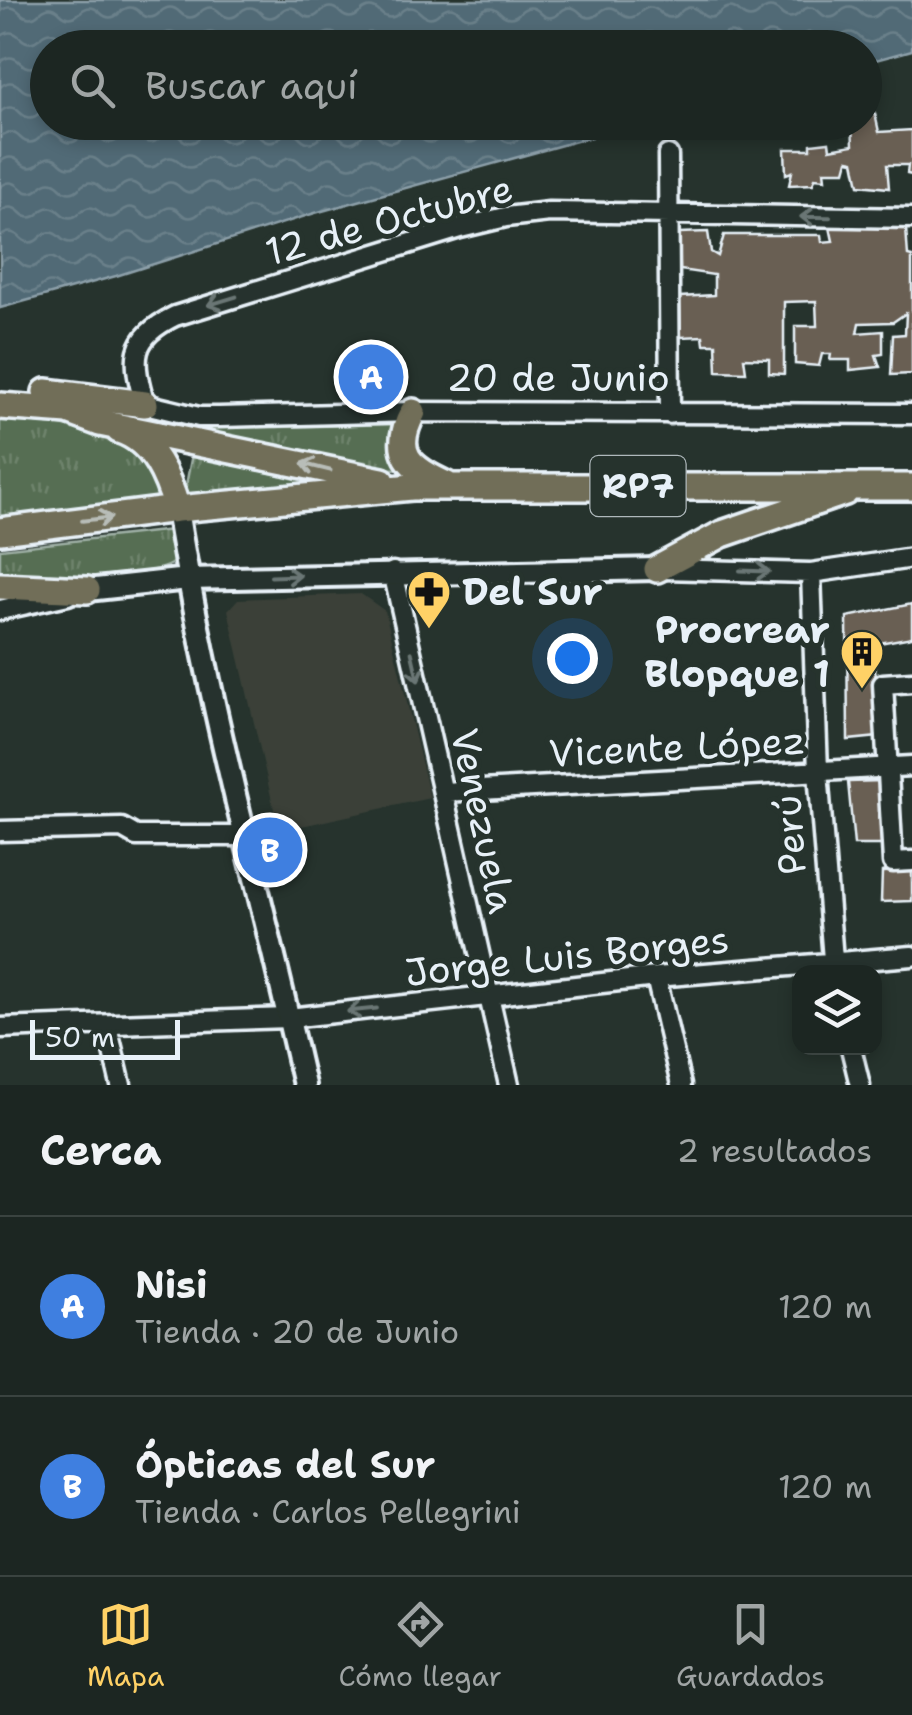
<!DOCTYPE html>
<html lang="es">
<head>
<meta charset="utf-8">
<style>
  :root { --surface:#1c2622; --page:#252e2a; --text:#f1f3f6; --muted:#a0a5a5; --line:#3a4340; --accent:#ffd166 }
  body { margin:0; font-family:"Shantell Sans",sans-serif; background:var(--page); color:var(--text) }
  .controls { position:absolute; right:30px; bottom:30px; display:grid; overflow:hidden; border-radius:20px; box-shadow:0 5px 15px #0003 }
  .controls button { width:90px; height:90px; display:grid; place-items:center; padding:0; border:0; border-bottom:2px solid var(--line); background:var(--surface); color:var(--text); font:50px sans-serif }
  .scale { position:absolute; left:30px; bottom:25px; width:150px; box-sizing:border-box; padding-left:10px; border:5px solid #e8f1f8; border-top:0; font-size:28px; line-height:35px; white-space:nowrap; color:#e8f1f8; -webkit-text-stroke:8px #26332d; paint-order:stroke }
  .you { position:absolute; left:572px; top:658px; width:35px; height:35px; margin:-25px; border:8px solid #fff; border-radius:50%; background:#1a73e8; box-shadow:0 0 0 15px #1a73e833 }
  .badge { display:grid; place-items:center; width:65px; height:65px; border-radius:50%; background:var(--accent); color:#fff; font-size:32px; font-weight:700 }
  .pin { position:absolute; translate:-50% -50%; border:5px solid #fff; box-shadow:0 2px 10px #0006 }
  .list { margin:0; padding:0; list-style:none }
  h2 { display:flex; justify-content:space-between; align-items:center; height:130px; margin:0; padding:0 40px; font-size:42px }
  h2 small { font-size:32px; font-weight:400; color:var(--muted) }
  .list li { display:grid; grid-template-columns:65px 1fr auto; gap:30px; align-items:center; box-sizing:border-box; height:180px; padding:0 40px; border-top:2px solid var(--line) }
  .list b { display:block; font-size:38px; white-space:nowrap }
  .list p { margin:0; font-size:32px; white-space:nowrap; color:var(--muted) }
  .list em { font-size:32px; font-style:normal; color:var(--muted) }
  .icon { flex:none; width:55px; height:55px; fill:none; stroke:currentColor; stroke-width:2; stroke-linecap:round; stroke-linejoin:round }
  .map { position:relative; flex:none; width:912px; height:1085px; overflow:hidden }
  .search { position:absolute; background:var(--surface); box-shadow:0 5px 15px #0003; left:30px; right:30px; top:30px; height:110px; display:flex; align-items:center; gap:25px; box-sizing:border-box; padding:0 35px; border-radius:55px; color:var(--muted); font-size:38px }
  .sheet { height:490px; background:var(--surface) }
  nav { display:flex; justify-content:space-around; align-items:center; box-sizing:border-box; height:140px; border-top:2px solid var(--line); background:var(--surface); font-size:28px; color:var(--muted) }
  nav a { display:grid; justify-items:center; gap:5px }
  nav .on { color:var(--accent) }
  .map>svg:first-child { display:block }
  .built { fill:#3a4038 }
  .park { fill:url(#park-tufts); stroke:#9fb0a6; stroke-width:2.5 }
  .water { fill:url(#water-waves); stroke:#8da0aa; stroke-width:2.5 }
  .building { fill:#695f52; stroke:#e8f1f8; stroke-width:2.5 }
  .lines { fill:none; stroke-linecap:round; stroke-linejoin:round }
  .minor-casing { stroke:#e8f1f8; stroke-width:25 }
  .tertiary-casing { stroke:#e8f1f8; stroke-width:28 }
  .primary-casing { stroke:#e8f1f8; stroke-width:32 }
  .minor { stroke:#26332d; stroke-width:18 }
  .tertiary { stroke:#26332d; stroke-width:20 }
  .primary { stroke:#716e59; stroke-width:25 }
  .oneway { stroke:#6a7674 }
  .oneway2 { stroke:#b8bdb8 }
  .labels { text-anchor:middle; stroke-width:10; stroke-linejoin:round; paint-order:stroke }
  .shield { fill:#26332d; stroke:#aeb8bb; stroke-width:2.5 }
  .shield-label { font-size:35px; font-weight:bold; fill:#e8f1f8 }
  .street-label { font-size:38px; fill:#e8f1f8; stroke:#26332d }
  .poi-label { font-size:38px; font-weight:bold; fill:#e8f1f8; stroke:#26332d; text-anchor:start }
</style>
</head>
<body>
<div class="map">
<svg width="912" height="1085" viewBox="0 0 912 1085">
  <defs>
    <pattern id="park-tufts" width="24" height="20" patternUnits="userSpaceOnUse" patternTransform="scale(2.5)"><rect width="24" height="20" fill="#566e53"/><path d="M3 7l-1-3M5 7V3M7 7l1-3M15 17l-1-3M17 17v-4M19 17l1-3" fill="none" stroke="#6e836c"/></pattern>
    <pattern id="water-waves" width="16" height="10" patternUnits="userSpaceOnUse" patternTransform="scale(2.5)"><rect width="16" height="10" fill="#516a76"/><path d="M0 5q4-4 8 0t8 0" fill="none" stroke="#6a808a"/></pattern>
  </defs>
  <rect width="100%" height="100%" fill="#26332d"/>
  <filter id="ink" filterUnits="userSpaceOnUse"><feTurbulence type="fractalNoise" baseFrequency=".01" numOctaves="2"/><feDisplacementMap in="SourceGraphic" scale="20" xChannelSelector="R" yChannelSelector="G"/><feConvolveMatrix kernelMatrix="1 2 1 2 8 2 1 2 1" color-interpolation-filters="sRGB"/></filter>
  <g filter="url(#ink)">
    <path class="built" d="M361 594 385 611 430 798 279 831 228 610 238 599Z"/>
    <path class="park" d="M0 418C37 419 119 431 143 462 153 474 160 490 168 504L0 524Z
      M213 424 277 427 397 424C387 440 391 453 401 469L365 468 211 435 209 431Z
      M192 454 341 490 183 501Z
      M173 530C174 539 180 553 174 561 163 580 27 577 0 578V549Z"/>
    <path class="water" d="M0 0H912V50L865 63 864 48H48V122L642 123 315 213 116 276 0 308Z"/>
    <path class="building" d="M875 114 879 132 912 130V175L907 174 908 165H887L889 188 859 185 854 161 848 160 845 171H824L825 179 815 178 813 184 789 185 792 172 786 174 785 149H811V144L829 142 830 149 853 145 852 122H864V116Z
      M830 227 906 228 908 256 912 257V374L891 375 893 335 905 334 906 313 893 322 859 323 857 333 883 331V354L876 355 880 367 850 370V360H830L831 354H822L819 366 795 364V326H817L816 301 784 302V374L769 373V359L744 358 746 372 717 371 716 344H704L703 336 681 337 680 297 714 295V275L680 270 679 233 708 232 711 252 718 256 724 235H821L822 242 833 241Z
      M912 604V637L874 644 878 737 848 740 847 617Z
      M882 781 884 845H854L848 782Z
      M912 871V901L881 902 882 872Z"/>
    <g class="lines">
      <defs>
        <path id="minor" d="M668 155 670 414
          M912 218 549 212 506 217 460 228 175 316C129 338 132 360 145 404L199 417H219L413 412 912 414
          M663 569 811 573 912 558
          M393 572 509 1085
          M811 573 818 772 834 972
          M0 610 68 595
          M912 682 883 684 893 862 912 861
          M445 792 912 766
          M0 831 122 828 136 836H244
          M656 977 681 1085
          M107 1026 121 1085
          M0 1028 289 1018 656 977 912 956
          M851 1048 860 1085"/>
        <path id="tertiary" d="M177 509C207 703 261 893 304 1085
          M87 590 188 579 657 569"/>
        <path id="primary" d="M46 392 145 404
          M0 406 68 411 100 423 382 481
          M413 412C391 453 409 468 447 485
          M119 430C154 441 168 478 177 509
          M0 531 177 509 412 487H912
          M657 569 722 534 845 492
          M0 586 87 590"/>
      </defs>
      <use href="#minor" class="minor-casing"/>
      <use href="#tertiary" class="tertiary-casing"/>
      <use href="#primary" class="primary-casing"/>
      <use href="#minor" class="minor"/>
      <use href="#tertiary" class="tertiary"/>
      <use href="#primary" class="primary"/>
    </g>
    <defs><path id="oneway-shaft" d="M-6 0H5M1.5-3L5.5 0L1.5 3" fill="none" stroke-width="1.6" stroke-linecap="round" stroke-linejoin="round" transform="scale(2.5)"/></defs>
    <g class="oneway">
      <use href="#oneway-shaft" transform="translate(815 217) rotate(-179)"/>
      <use href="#oneway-shaft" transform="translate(222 301) rotate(163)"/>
      <use href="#oneway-shaft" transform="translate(755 571) rotate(2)"/>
      <use href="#oneway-shaft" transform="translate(286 576) rotate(-2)"/>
      <use href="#oneway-shaft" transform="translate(415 667) rotate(77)"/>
      <use href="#oneway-shaft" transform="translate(362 1010) rotate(174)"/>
    </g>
    <g class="oneway2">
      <use href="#oneway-shaft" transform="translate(316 467) rotate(-166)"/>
      <use href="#oneway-shaft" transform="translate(97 519) rotate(-7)"/>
    </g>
  </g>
  <defs>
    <symbol id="pharmacy-pin" viewBox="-11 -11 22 30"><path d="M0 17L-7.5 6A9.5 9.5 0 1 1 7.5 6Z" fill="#ffd166" stroke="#26332d"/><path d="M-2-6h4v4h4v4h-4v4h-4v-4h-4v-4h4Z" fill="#111"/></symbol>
    <symbol id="building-pin" viewBox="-11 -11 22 30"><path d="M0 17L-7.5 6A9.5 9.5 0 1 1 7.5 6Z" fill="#ffd166" stroke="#26332d"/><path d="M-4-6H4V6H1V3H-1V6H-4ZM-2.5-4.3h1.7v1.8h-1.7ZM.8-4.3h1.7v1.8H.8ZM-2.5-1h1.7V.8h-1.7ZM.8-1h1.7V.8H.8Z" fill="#111"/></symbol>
  </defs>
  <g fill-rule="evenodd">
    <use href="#pharmacy-pin" x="404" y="567" width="50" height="68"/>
    <use href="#building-pin" x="837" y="627" width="50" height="68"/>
  </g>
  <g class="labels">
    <rect class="shield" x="590.5" y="456" width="95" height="60" rx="8"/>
    <g class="shield-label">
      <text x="638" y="498">RP7</text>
    </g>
    <g class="street-label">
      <text transform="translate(389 220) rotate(-15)" y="13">12 de Octubre</text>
      <text x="558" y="391">20 de Junio</text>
      <text transform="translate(677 747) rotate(-3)" y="13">Vicente López</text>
      <text transform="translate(483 821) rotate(78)" y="13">Venezuela</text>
      <text transform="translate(790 835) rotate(-94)" y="13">Perú</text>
      <text transform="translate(567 956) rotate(-6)" y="13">Jorge Luis Borges</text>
    </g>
    <g class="poi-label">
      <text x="462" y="605">Del Sur</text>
      <text x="830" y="643" text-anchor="end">Procrear<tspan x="830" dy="44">Blopque 1</tspan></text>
    </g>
  </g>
</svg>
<div class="controls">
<button><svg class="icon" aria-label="layers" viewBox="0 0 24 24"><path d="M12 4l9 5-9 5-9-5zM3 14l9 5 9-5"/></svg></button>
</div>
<div class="scale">50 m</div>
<div class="you"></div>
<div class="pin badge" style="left:371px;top:377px;background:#3f7fe0">A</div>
<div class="pin badge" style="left:270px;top:850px;background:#3f7fe0">B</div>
<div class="search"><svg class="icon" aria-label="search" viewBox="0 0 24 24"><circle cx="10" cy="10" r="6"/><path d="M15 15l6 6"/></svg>Buscar aquí</div>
</div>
<section class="sheet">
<h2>Cerca<small>2 resultados</small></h2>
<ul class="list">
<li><span class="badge" style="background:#3f7fe0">A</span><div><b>Nisi</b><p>Tienda · 20 de Junio</p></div><em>120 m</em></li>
<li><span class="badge" style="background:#3f7fe0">B</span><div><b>Ópticas del Sur</b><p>Tienda · Carlos Pellegrini</p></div><em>120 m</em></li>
</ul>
</section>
<nav>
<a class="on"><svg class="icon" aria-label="map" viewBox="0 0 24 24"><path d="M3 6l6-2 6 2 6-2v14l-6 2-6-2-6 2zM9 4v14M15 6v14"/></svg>Mapa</a>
<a><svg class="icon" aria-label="directions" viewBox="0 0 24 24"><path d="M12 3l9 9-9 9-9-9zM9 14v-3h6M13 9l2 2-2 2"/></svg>Cómo llegar</a>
<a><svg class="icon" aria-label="saved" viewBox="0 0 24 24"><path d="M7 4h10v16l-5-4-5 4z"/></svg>Guardados</a>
</nav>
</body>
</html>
